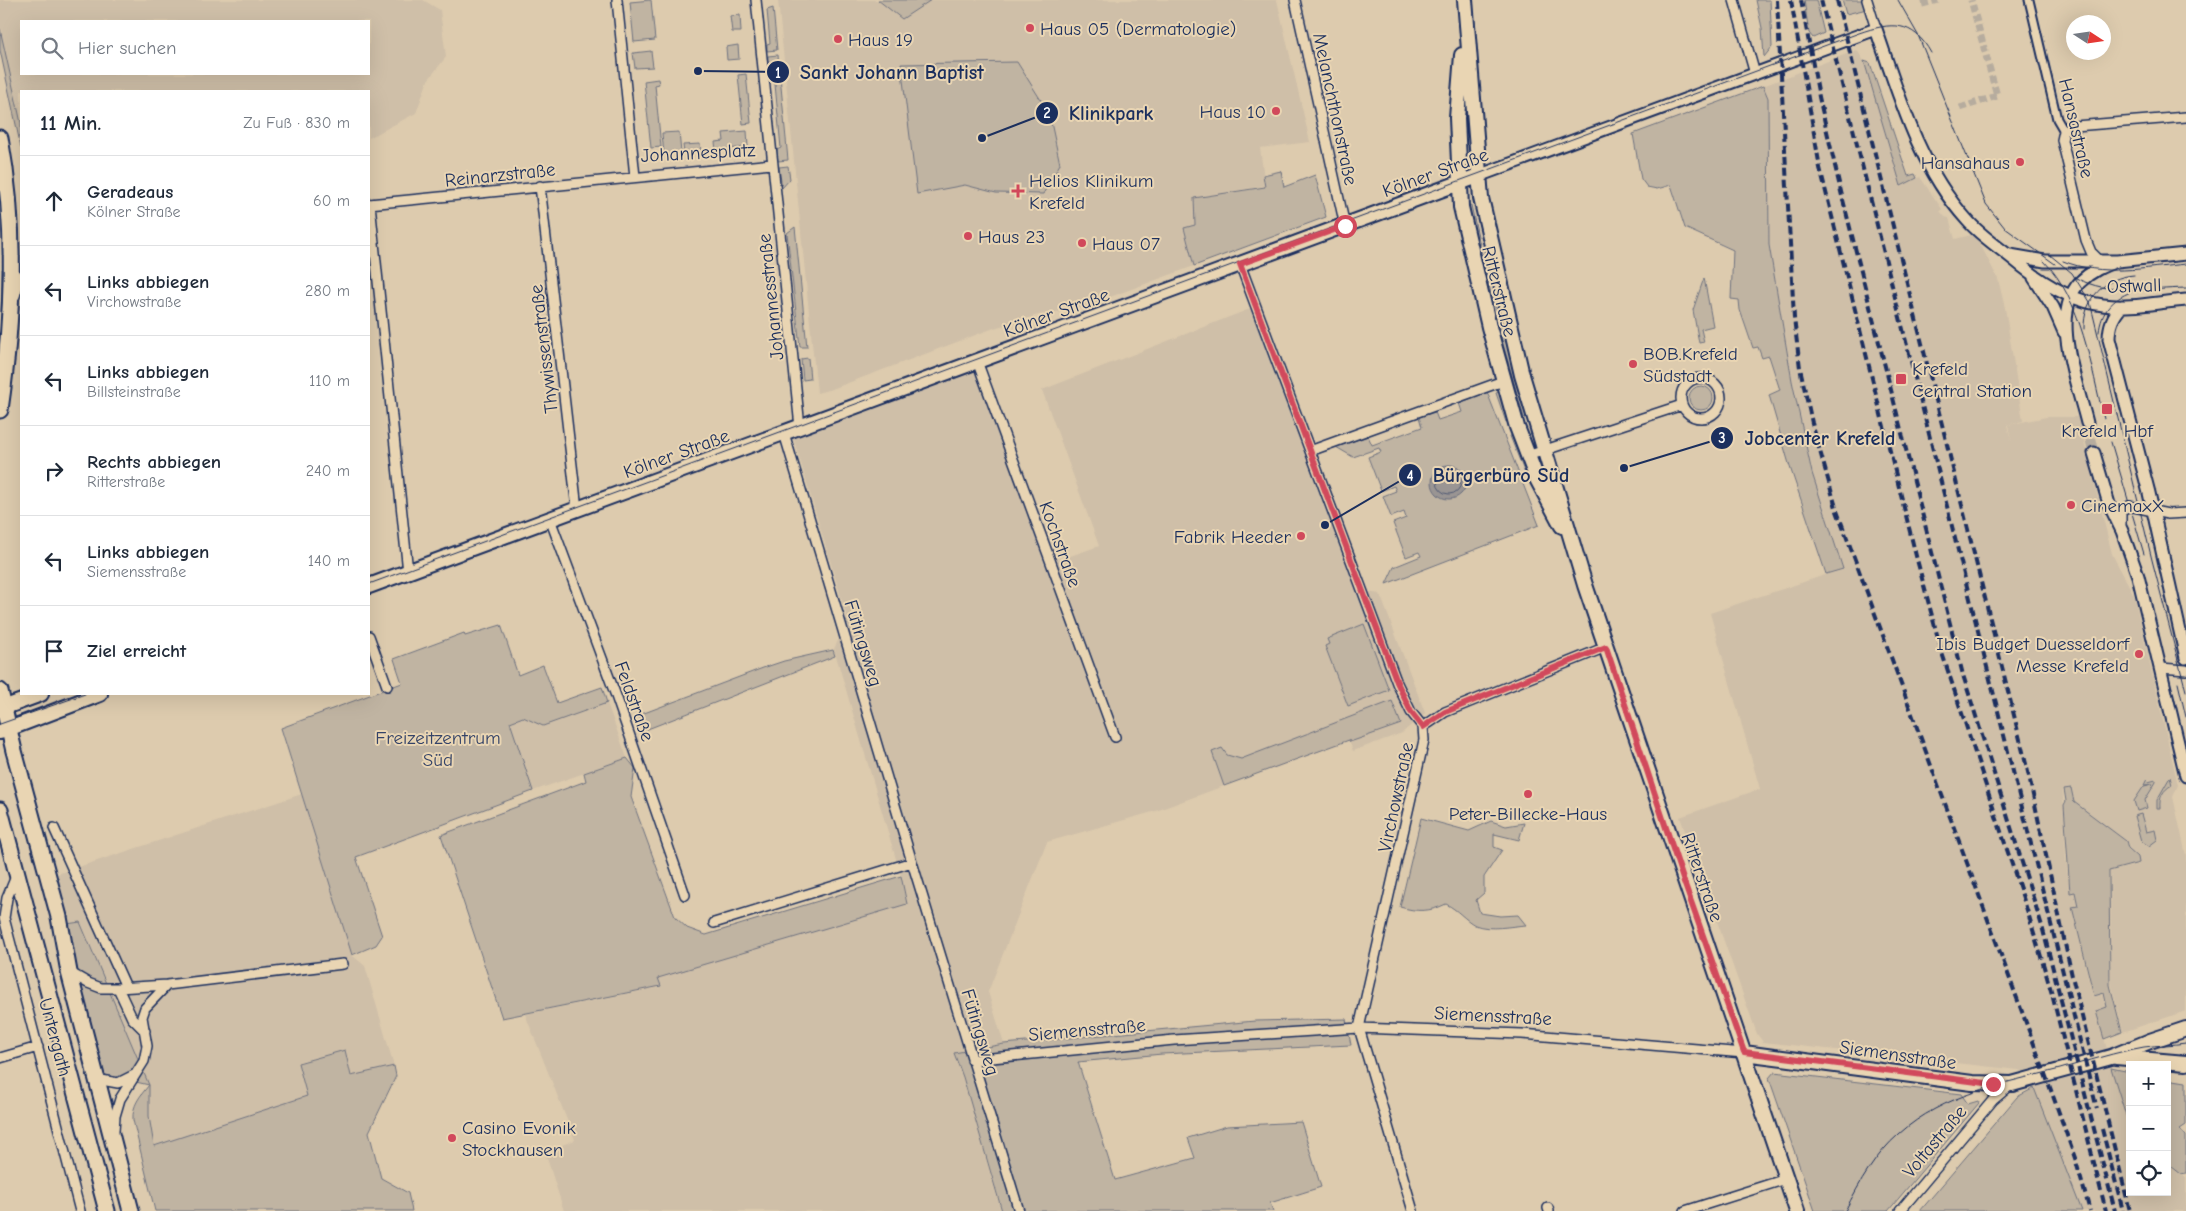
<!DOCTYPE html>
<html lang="de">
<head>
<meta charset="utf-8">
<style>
  :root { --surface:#fff; --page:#f6f6f7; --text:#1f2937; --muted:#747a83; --line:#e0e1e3 }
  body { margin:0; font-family:"Comic Neue",sans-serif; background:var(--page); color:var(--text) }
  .controls { position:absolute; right:15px; bottom:15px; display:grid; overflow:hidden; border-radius:0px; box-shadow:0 5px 20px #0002 }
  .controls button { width:45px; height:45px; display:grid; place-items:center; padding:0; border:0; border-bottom:1px solid var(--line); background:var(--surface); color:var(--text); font:25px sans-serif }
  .compass { position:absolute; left:2066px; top:15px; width:45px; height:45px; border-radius:50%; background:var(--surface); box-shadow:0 5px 20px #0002; rotate:102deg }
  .stop { position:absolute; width:15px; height:15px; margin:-11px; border:4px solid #d1495b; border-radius:50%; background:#fff }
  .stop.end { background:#d1495b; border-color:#fff; box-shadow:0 1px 5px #0008 }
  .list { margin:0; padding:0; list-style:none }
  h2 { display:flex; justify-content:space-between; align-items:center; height:65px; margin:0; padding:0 20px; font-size:21px }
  h2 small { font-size:16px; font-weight:400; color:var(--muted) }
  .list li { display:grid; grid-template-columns:32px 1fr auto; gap:15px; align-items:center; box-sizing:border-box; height:90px; padding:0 20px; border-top:1px solid var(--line) }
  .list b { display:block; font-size:19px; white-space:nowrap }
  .list p { margin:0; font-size:16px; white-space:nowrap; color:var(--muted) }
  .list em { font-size:16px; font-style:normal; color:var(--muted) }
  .icon { flex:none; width:28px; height:28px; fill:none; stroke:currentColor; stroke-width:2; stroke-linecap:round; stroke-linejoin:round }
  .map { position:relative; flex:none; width:2186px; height:1211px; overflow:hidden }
  .search { position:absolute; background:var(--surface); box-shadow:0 5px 20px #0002; left:20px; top:20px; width:350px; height:55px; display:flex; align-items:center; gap:12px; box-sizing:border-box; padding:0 18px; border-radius:0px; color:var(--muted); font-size:19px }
  .panel { position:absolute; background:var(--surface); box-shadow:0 5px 20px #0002; left:20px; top:90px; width:350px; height:605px; border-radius:0px }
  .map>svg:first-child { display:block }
  .built { fill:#cfbfa8; fill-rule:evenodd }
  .green { fill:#c0b4a2; stroke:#6e7280 }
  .water { fill:#9a9593; stroke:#676c7e }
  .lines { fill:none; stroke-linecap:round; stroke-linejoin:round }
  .shore { stroke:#4e5873; stroke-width:1 }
  .pedestrian-tunnel { stroke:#b6ac9e; stroke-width:7; stroke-dasharray:7 3.5; stroke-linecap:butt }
  .tertiary-tunnel { stroke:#b6ac9e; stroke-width:11; stroke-dasharray:11 5.5; stroke-linecap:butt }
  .pedestrian-casing { stroke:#1b2f5e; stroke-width:11 }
  .minor-casing { stroke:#1b2f5e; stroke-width:12 }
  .tertiary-casing { stroke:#1b2f5e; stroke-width:15 }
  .secondary-casing { stroke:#1b2f5e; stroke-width:18 }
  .primary-casing { stroke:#1b2f5e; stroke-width:19 }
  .pedestrian { stroke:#e9d5b3; stroke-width:7 }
  .minor { stroke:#e9d5b3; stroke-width:9 }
  .tertiary { stroke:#e9d5b3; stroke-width:11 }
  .secondary { stroke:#e9d5b3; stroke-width:14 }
  .primary { stroke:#e9d5b3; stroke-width:15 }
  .tram { stroke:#1b2f5e; stroke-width:1 }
  .rail { stroke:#1b2f5e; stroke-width:4; stroke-dasharray:8 4; stroke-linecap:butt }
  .route { stroke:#d1495b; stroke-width:6 }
  .poi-dot { fill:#d1495b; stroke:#e9d5b3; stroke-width:2 }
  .labels { text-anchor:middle; stroke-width:4; stroke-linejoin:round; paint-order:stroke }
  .poi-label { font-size:19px; fill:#1b2f5e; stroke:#e9d5b3; text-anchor:start }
  .street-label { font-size:19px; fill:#1b2f5e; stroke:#e9d5b3 }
  .park-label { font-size:19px; fill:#344368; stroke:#e9d5b3 }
  .leader { fill:none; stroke:#1b2f5e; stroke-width:2 }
  .callout-dot { fill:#1b2f5e; stroke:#e9d5b3; stroke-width:2 }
  .mark-label { font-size:15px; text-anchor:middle; font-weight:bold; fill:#fff }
  .callout-label { font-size:20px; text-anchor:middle; font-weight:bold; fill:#1b2f5e; stroke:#e9d5b3; stroke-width:4; stroke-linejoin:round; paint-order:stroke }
</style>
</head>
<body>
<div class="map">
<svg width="2186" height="1211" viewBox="0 0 2186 1211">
  <rect width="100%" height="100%" fill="#ddcbae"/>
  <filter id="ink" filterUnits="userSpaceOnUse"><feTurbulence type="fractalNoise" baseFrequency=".02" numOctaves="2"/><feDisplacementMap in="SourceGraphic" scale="10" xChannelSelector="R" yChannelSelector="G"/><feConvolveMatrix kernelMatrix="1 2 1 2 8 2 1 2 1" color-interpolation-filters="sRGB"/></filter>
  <g filter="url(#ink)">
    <path class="built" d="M0 0H423L440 10 446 57 428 80 416 113 369 138V91H21V148L0 50ZM21 21H369V74H21Z
      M778 0H1277L1310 142 1260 148 1265 186 1194 198 1195 225 1184 229 1194 266 1080 308 1038 315 994 328 832 389 817 393Z
      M1857 50 1864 61 1901 186 1920 177 1942 209 1940 211 1945 217 1949 218 1955 239 1975 234 1998 279 2005 308 2023 421 2007 425 2011 440 2008 425 2046 417H2078L2112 554 2134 595 2178 785 2173 797 2186 855V1011L2123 1032 2111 984 2110 871 2139 864V857L2132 853 2126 841 2074 802 2071 788 2063 789 2066 859 2070 893H2075L2078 906 2072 907 2093 996 2103 994 2107 1007 2096 1011 2130 1128V1192H2167V1163L2186 1178V1211H2058L2017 1097 2034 1088 2019 1070 1763 1042 1757 1034 1680 817 1760 789 1710 613 1843 569 1812 473 1792 381 1769 245 1768 98 1763 86Z
      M1260 305 1367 592 1380 594 1425 713 1402 733 1353 751 1349 740 1156 811 1047 842 988 992 1004 1044 954 1053 963 1077 1001 1211H564L545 1152 575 1140 525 1014 660 987 658 978 907 904 901 876 834 649 848 621 793 437 985 367 1056 561 1099 546 1042 390Z
      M607 703 627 758 533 791 509 722 523 717 543 726Z
      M302 794 352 955 365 966 394 1066 351 1076 345 1051 298 1062 307 1096 154 1146 149 1116V1085L80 922 67 924 57 874Z"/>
    <path class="green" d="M651 0 655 40 634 42 630 2Z
      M878 0H931L902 19Z
      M1756 0H1770L1772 47 1764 57 1762 28Z
      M1804 0H1816L1824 33 1813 38 1809 33Z
      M1842 0H1864L1867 9 1846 14Z
      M773 8 777 50 767 51V44L770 43 767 10Z
      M740 15 741 32H732L730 16Z
      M0 29 21 123V148L0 50Z
      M738 45 739 59 727 60 726 47Z
      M651 51 653 67 635 68 633 53Z
      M778 55 788 160 778 161 777 150 781 148 773 63 768 62V56Z
      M1864 61 1870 63 1908 176 1915 174 1917 178 1901 186Z
      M1017 62 1049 113 1060 164 1043 194 996 193 965 185 917 194 901 64Z
      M746 74 751 123 743 124 738 75Z
      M658 79 659 84 655 85 661 147 651 148 644 81Z
      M1763 86 1768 98 1769 245 1792 381 1812 473 1843 569 1826 574 1789 464 1769 395 1780 390 1769 356 1762 358 1758 347 1753 348 1740 310 1739 300 1731 299 1733 250 1685 228 1671 185 1657 189 1647 187 1641 179 1633 134Z
      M747 131 748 147 716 150 715 142 724 141 723 133Z
      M679 132 681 153 664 155 662 133Z
      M700 144 701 151 684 153 683 145Z
      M788 166 790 179 782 188 779 167Z
      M1281 171 1284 187 1315 175 1326 217 1194 266 1184 228 1195 225 1194 198 1265 187 1263 175Z
      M1471 205 1491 294 1505 333 1529 416 1524 418 1500 333 1486 295 1467 207Z
      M795 227 807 347H800L787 233Z
      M2 269H6L0 360Z
      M1704 278 1713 326 1701 329 1704 342 1699 343 1693 310Z
      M808 358 810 379 803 380 801 359Z
      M1689 398a12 12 0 1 1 24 0a12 12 0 1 1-24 0Z
      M1487 392 1539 525 1386 584 1394 567 1421 556 1419 552 1406 557 1393 523 1406 518 1404 512 1391 517 1383 496 1396 491 1394 486 1381 491 1368 457 1381 452 1379 448 1353 457 1336 447 1368 436 1372 445 1422 427 1419 417 1435 412 1438 420 1462 412 1459 403Z
      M1499 392 1509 421 1506 422 1496 393Z
      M1513 435 1529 475 1526 476 1510 436Z
      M1364 624 1389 690 1348 706 1325 646 1329 644 1327 639Z
      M501 625 518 675 543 665 557 703 602 687 607 703 543 726 523 717 510 722 533 791 356 857 382 936 376 945 352 955 281 728 402 683 394 659 464 633 465 636Z
      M833 650 835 656 645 730 639 715 763 668 784 661Z
      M1392 701 1401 724 1350 742 1349 740 1224 786 1212 752 1222 748 1227 755 1241 759Z
      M627 758 635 768 631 797 675 917 687 928 706 935 901 876 907 904 658 978 661 986 502 1018 441 835 586 781 584 773Z
      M2170 777 2172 785C2163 790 2159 797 2160 808H2157V800Z
      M2147 779 2148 782 2156 780V782L2145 800 2147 808 2137 811 2134 801 2144 786 2153 784 2144 785Z
      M2071 788 2074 802 2126 841 2128 848 2138 857 2139 863 2109 871 2110 985 2122 1032 2104 1039 2096 1011 2107 1007 2104 993 2094 996 2072 907 2078 906 2075 892 2070 893 2064 805 2066 801 2064 789Z
      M2141 814 2146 832 2155 830 2157 840 2149 846 2141 841 2134 816Z
      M1421 818 1469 831 1491 821 1506 826 1524 823 1519 840 1494 834V847L1502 850 1484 877V893L1476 900 1480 913 1500 916 1518 915 1526 925C1511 926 1490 931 1475 925 1464 919 1458 910 1446 904 1430 912 1417 912 1400 907Z
      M80 922 149 1085V1116L154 1146 307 1096 298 1063 345 1050 351 1076 394 1066 396 1076 369 1132 381 1178 408 1193 412 1211H155L133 1120C132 1105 140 1096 149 1085L101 1074 67 924Z
      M1346 1019 1351 1045 1162 1054 1078 1062 1115 1180 1195 1158 1188 1138 1227 1126 1301 1122 1321 1187 1270 1203 1273 1211H1002L963 1077 954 1053 1004 1044 1255 1021Z
      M2111 1068 2130 1072V1128Z
      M1774 1072 1961 1094 1968 1104 1978 1101 1979 1103 1888 1211H1815L1769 1078Z
      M2167 1079 2186 1082V1125L2180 1129 2186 1136V1173L2181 1174 2167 1163Z
      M2034 1088 2082 1211H1920L2017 1097Z"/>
    <path class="water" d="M1432 482a17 17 0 1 1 34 0a17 17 0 1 1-34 0Z"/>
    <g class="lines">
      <path class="shore" d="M1437 482a12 12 0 1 1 24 0a12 12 0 1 1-24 0Z"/>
      <path class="pedestrian-tunnel" d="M1922 4 1938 0
        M1960 108 1997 96 1971 0"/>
      <path class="tertiary-tunnel" d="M2087 423 2094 453"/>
      <defs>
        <path id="pedestrian" d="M2029 0 2057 119 2064 131"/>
        <path id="minor" d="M617 0 635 177
          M756 0 800 427
          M1295 0 1345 226
          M1734 0 1755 74
          M1867 0 1876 29
          M540 186 577 509
          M369 204 772 164
          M370 204 408 572
          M2099 260 2091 252 2086 240 2062 140 2064 131 2075 126 2186 117
          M1240 264 1397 683 1411 712 1423 727 1424 740 1359 1028 1413 1211
          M15 296 21 276
          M977 361 1115 737
          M1681 398a20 20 0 1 1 40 0a20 20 0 1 1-40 0Z
          M784 433 912 862 1019 1211
          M1310 451 1503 381
          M1527 456 1682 405
          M550 519 616 696 685 895
          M2121 524V511L2129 506 2168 514 2186 513
          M369 636 387 686
          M2161 668 2186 670
          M1423 727 1445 712 1606 647
          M54 828 126 987
          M17 874 7 898 4 918 80 1211
          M714 923 912 862
          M69 972 88 983 101 988H118L167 985 343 964
          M118 988 132 1018 145 1031
          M0 1058 38 1047
          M972 1060 1174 1040 1359 1028 1522 1034 1744 1053
          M96 1079 118 1083 134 1075
          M114 1131 115 1116 120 1099 144 1061 147 1046 142 1017 145 1008 167 985
          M1548 1208 1549 1211
          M1685 1211 1786 1179
          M1900 1211 1993 1100 2012 1084"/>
        <path id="tertiary" d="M1478 176 1876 29C1899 96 1919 167 1967 220 1980 235 1997 246 2013 259 2038 280 2070 301 2103 305 2129 309 2159 302 2186 300
          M2010 255 2045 261H2117L2186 254
          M2034 278 2053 307 2064 332
          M2122 306C2113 316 2109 325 2109 339L2149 493 2186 658
          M2087 423C2078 385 2049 315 2080 282 2091 271 2103 266 2117 261
          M2094 453 2109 504 2122 531 2138 576 2186 776"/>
        <path id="secondary" d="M1465 0 1481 198 1522 375 1585 585 1797 1211
          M1462 55 1457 118 1461 207 1489 327 1517 427 1537 479 1562 526
          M369 586 1478 176
          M0 709 41 694
          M0 732 100 694
          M1744 1053 1972 1083 2012 1084 2111 1057 2150 1041 2186 1029
          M2116 1057 2186 1063"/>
        <path id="primary" d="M0 138C17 229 13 319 0 410
          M0 691 14 751 59 917 69 972 131 1211
          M0 810 107 1211"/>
      </defs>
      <use href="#pedestrian" class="pedestrian-casing"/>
      <use href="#minor" class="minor-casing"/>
      <use href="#tertiary" class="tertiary-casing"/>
      <use href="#secondary" class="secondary-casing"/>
      <use href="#primary" class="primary-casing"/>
      <use href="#pedestrian" class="pedestrian"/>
      <use href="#minor" class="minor"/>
      <use href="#tertiary" class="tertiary"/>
      <use href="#secondary" class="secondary"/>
      <use href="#primary" class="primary"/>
      <path class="tram" d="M1898 0 1918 35 1986 204 2005 228 2055 264
        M2050 255 2072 273 2090 302 2152 560 2186 691
        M2044 261C2082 300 2091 368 2104 419
        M2063 261C2102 277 2145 268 2186 264
        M2076 278C2110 296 2149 289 2186 288
        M2084 329C2083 300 2104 277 2134 275
        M2099 332C2101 312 2112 299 2131 292
        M2111 442 2144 554
        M369 584 1859 33C1891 22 1913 20 1931 53
        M2178 683 2186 717
        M0 724 85 694
        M1845 1211C1860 1182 1875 1155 1899 1134 1943 1094 2005 1083 2060 1069 2088 1061 2116 1052 2144 1047 2158 1045 2172 1045 2186 1043"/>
      <path class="rail" d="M1777 0 1794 318 1800 368 1812 423 1837 511 2052 1093 2075 1158 2090 1211
        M1791 0 1820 168 1916 556 1942 653 2028 913 2052 994 2106 1211
        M1801 0 1819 97 1842 196 1963 675 2042 926 2115 1211
        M1821 0 2097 1109
        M1837 0 2028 772 2072 976 2130 1211
        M2102 1129 2123 1211"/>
    </g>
  </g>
  <g class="lines" filter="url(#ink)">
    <path class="route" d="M1345 226 1240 264 1397 682 1411 712 1423 727 1445 712 1606 647 1683 879 1744 1052 1993 1084"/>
  </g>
  <g class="poi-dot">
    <circle cx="1030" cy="28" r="5"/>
    <circle cx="838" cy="39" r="5"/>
    <circle cx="1276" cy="111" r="5"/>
    <circle cx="2020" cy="162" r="5"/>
    <path d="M1015.5 183.5h5v5h5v5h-5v5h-5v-5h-5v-5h5z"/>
    <circle cx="968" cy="236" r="5"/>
    <circle cx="1082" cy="243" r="5"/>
    <circle cx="1633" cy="364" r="5"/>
    <rect x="1895" y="373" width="12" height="12" rx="2.5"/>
    <rect x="2101" y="403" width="12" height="12" rx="2.5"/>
    <circle cx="2071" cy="505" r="5"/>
    <circle cx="1301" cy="536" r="5"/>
    <circle cx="2139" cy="654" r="5"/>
    <circle cx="1528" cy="794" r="5"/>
    <circle cx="452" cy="1138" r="5"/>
  </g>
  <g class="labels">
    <g class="poi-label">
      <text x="1040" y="35">Haus 05 (Dermatologie)</text>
      <text x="848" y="46">Haus 19</text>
      <text x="1266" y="118" text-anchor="end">Haus 10</text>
      <text x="2010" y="169" text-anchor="end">Hansahaus</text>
      <text x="1029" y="187">Helios Klinikum<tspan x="1029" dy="22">Krefeld</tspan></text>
      <text x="978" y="243">Haus 23</text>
      <text x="1092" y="250">Haus 07</text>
      <text x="1643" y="360">BOB.Krefeld<tspan x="1643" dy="22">Südstadt</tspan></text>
      <text x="1912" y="375">Krefeld<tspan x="1912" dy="22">Central Station</tspan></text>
      <text x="2107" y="437" text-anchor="middle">Krefeld Hbf</text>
      <text x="2081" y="512">CinemaxX</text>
      <text x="1291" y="543" text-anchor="end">Fabrik Heeder</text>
      <text x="2129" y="650" text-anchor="end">Ibis Budget Duesseldorf<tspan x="2129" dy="22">Messe Krefeld</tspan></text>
      <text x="1528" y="820" text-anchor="middle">Peter-Billecke-Haus</text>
      <text x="462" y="1134">Casino Evonik<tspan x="462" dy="22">Stockhausen</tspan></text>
    </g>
    <g class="street-label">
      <text transform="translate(1336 109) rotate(78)" y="7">Melanchthonstraße</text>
      <text transform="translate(2077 128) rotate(77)" y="7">Hansastraße</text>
      <text transform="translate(698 152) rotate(-3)" y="7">Johannesplatz</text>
      <text transform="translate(1435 172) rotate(-20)" y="7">Kölner Straße</text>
      <text transform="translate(500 174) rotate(-6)" y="7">Reinarzstraße</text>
      <text transform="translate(2134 285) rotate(-2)" y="7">Ostwall</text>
      <text transform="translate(1500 291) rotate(76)" y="7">Ritterstraße</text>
      <text transform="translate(770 297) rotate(-96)" y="7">Johannesstraße</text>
      <text transform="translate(1056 312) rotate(-20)" y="7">Kölner Straße</text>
      <text transform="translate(543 349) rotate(-97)" y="7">Thywissenstraße</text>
      <text transform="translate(676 453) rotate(-20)" y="7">Kölner Straße</text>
      <text transform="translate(1061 544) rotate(70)" y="7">Kochstraße</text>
      <text transform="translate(864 643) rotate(73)" y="7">Fütingsweg</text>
      <text transform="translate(635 701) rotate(70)" y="7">Feldstraße</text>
      <text transform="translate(1395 797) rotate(-78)" y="7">Virchowstraße</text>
      <text transform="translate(1703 877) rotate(71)" y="7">Ritterstraße</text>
      <text transform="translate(1493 1015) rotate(3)" y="7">Siemensstraße</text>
      <text transform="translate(1087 1029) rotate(-5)" y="7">Siemensstraße</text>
      <text transform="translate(981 1032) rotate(73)" y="7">Fütingsweg</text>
      <text transform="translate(56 1037) rotate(75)" y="7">Untergath</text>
      <text transform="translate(1898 1054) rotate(8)" y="7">Siemensstraße</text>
      <text transform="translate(1934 1141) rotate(-50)" y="7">Voltastraße</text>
    </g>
    <g class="park-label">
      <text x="438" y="744">Freizeitzentrum<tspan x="438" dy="22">Süd</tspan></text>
    </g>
  </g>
  <path class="leader" d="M698 71L778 72M982 138L1047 113M1624 468L1722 438M1325 525L1410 475"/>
  <g class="callout-dot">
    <circle cx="698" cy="71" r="5"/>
    <circle cx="982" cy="138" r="5"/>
    <circle cx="1624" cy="468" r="5"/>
    <circle cx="1325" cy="525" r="5"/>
    <circle cx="778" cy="72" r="12"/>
    <circle cx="1047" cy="113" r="12"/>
    <circle cx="1722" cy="438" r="12"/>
    <circle cx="1410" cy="475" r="12"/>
  </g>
  <g class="mark-label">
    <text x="778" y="78">1</text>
    <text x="1047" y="118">2</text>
    <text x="1722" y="443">3</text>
    <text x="1410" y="481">4</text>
  </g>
  <g class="callout-label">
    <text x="892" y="79">Sankt Johann Baptist</text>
    <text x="1111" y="120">Klinikpark</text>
    <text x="1820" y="445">Jobcenter Krefeld</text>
    <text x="1501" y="482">Bürgerbüro Süd</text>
  </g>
</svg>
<div class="controls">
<button>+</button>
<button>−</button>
<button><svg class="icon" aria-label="locate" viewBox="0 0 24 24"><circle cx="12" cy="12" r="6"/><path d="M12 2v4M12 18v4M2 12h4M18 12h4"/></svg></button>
</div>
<svg class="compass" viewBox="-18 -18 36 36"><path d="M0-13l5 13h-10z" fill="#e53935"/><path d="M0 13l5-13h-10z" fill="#747a83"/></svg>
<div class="stop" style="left:1345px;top:226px"></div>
<div class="stop end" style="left:1993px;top:1084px"></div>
<div class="search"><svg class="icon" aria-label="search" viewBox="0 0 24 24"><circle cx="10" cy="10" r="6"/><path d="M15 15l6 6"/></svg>Hier suchen</div>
<section class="panel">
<h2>11 Min.<small>Zu Fuß · 830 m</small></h2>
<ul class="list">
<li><svg class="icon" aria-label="ahead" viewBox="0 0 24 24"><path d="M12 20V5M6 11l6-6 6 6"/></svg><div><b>Geradeaus</b><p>Kölner Straße</p></div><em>60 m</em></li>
<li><svg class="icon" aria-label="left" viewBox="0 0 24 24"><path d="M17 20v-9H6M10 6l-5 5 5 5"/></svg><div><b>Links abbiegen</b><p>Virchowstraße</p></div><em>280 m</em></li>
<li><svg class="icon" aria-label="left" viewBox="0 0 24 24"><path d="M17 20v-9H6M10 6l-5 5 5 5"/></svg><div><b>Links abbiegen</b><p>Billsteinstraße</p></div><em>110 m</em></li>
<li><svg class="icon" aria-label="right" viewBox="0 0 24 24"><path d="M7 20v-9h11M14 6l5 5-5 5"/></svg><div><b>Rechts abbiegen</b><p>Ritterstraße</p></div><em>240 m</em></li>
<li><svg class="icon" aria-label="left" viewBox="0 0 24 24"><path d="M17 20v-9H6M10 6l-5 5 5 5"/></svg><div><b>Links abbiegen</b><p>Siemensstraße</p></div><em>140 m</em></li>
<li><svg class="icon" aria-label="arrive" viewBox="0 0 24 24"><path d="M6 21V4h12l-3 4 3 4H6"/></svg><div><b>Ziel erreicht</b></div></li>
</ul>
</section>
</div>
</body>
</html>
